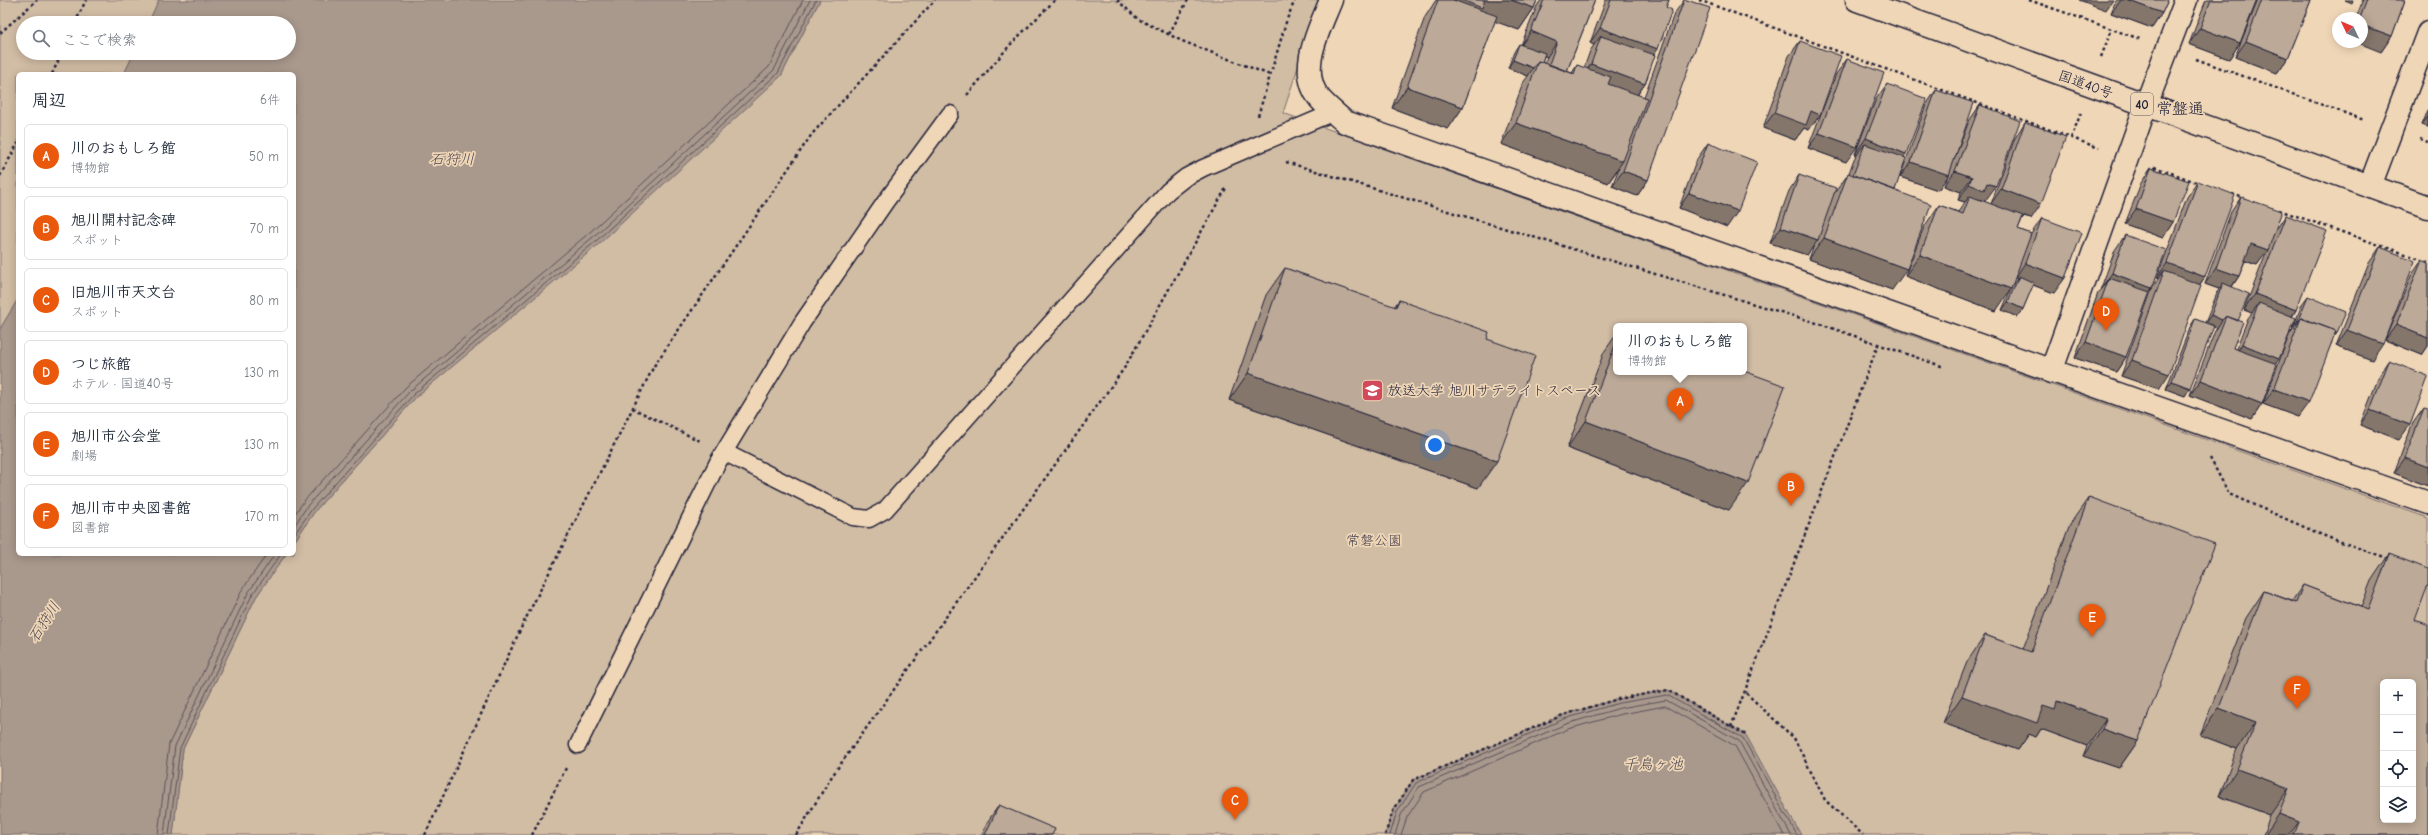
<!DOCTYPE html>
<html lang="ja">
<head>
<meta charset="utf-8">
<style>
  :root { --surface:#fff; --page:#f6f6f7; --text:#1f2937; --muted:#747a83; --line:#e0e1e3; --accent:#ea580c }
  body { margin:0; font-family:"Comic Neue","Klee One",sans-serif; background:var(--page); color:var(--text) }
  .controls { position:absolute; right:12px; bottom:12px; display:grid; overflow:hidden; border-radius:6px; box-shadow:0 2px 10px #0003 }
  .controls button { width:36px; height:36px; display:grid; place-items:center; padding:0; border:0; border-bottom:1px solid var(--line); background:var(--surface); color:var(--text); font:20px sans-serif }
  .compass { position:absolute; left:2332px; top:12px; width:36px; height:36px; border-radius:50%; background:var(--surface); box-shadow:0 2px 10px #0003; rotate:314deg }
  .you { position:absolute; left:1435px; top:445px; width:14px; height:14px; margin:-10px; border:3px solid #fff; border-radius:50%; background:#1a73e8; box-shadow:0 0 0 6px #1a73e833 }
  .badge { display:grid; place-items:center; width:26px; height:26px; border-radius:50%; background:var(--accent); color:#fff; font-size:13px; font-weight:700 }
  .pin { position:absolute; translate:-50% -33px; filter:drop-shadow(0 1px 2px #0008) }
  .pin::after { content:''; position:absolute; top:21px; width:14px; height:12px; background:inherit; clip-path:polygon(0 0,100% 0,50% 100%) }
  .popup { position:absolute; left:1613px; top:323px; width:134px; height:52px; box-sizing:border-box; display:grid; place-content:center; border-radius:6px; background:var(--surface); filter:drop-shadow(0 1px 3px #0005); font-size:13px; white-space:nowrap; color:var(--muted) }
  .popup b { font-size:15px; color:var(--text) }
  .popup::after { content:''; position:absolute; left:50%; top:100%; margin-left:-8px; border:8px solid transparent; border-top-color:var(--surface) }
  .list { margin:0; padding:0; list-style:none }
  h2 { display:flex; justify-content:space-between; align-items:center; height:52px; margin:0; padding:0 16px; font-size:17px }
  h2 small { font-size:13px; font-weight:400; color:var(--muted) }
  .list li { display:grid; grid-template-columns:26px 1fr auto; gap:12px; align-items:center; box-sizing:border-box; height:64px; margin:0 8px 8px; padding:0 8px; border:1px solid var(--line); border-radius:6px }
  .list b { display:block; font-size:15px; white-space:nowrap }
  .list p { margin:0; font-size:13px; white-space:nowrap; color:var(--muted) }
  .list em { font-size:13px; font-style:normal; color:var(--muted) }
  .icon { flex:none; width:22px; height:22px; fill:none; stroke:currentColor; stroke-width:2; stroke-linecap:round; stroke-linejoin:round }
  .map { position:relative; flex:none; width:2428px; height:835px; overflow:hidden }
  .search { position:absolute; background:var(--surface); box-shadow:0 2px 10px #0003; left:16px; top:16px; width:280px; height:44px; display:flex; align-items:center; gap:10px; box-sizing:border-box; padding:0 14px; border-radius:22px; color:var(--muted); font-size:15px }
  .panel { position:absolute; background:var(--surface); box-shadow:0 2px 10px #0003; left:16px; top:72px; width:280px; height:484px; border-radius:6px }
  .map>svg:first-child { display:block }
  .green { fill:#d1bca4; stroke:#7a6f70; fill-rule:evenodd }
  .water { fill:#a9988c; stroke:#73696c }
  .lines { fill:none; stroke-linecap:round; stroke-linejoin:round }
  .shore { stroke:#58515b; stroke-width:1 }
  .lane-casing { stroke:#22223b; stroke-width:19 }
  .street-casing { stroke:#22223b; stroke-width:25 }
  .highway-casing { stroke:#22223b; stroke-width:25 }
  .path { stroke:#22223b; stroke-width:2.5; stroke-dasharray:3 3; stroke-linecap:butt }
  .lane { stroke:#efd6b6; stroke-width:16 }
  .street { stroke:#efd6b6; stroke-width:22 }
  .highway { stroke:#efd6b6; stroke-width:22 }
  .wall { fill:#a29182; stroke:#22223b; fill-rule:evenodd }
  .shaded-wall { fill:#84766a; stroke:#22223b }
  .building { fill:#bca997; stroke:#22223b; fill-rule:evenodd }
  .labels { text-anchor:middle; stroke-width:3.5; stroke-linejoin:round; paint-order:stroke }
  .shield { fill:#efd6b6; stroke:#605860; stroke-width:1 }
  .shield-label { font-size:13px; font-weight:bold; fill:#22223b }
  .street-label { font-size:14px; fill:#22223b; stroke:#efd6b6 }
  .poi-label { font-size:14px; fill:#22223b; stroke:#efd6b6; text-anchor:start }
  .park-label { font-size:14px; fill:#454150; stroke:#efd6b6 }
  .water-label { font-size:15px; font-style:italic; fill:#4a4553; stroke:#efd6b6 }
  .quarter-label { font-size:16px; fill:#22223b; stroke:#efd6b6 }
</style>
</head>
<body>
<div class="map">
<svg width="2428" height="835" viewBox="0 0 2428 835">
  <rect width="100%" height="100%" fill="#efd6b6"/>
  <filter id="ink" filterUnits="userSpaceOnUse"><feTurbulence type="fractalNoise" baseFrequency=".025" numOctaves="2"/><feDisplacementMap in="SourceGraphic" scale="8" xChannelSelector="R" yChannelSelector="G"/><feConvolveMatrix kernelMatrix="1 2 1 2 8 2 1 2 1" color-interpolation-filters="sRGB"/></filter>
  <g filter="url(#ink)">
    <path class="green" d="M0 0H159L148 23H23V53H134L124 74H18V299L0 329Z
      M820 0H1320L1283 113 2428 518V835H173L183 749 256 597 286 554H294V542L315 511 416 397 781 76ZM1616 326H1744V372H1616ZM2383 682H2413V820H2383Z"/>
    <path class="water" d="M159 0H820L781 76 599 244 416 397 315 511 294 542V74H124L134 53H289V23H148Z
      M18 299V554H286L256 597 183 749 173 835H0V329Z
      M1668 690 1746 735 1801 835H1385L1393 811 1413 780 1563 715 1618 699Z"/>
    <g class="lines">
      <path class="shore" d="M294 515 304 501 406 387 589 233 769 67 803 0
        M294 526 308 505 410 391 593 237 774 70 810 0
        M294 535 312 509 414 394 596 241 778 73 816 0
        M158 835 169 744 242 590 267 554
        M164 835 175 746 248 593 275 554
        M169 835 180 748 252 595 281 554
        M1390 835 1397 812 1416 783 1564 719 1619 703 1667 695 1743 738 1797 835
        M1395 835 1401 815 1419 787 1566 724 1620 708 1666 700 1739 741 1791 835
        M1401 835 1407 817 1424 792 1568 729 1622 714 1665 706 1735 746 1784 835"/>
      <defs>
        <path id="lane" d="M724 452 853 517 869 519 885 510 1168 191 1186 177 1203 168 1334 112
          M578 745 718 462 802 323 886 201 950 114"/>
        <path id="street" d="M1331 0C1320 28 1296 71 1320 99 1327 107 1337 115 1345 122L2428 503
          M2370 186 2428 33
          M2051 372 2146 105 2186 0"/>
        <path id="highway" d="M1857 0 2428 207"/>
      </defs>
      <use href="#lane" class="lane-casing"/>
      <use href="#street" class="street-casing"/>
      <use href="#highway" class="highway-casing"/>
      <path class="path" d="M1117 0 1138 19 1182 41 1270 75
        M1699 0 2099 148
        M2029 0 2140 39
        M75 23 86 0
        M0 33 37 0
        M1169 34 1188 0
        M2101 57 2112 29
        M2196 59 2364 120
        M52 74 62 53
        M967 95 1010 45 1055 0
        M1258 116 1287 19 1295 0
        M2071 138 2081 113
        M2420 139 2428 142
        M1286 162 1820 324 1944 367
        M2154 167 2199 183
        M0 176 18 143
        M2232 194 2244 198
        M2279 210 2428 262
        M632 408 700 441
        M2210 458 2229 494 2327 537 2390 559
        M1746 693 1794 738 1825 800 1863 835
        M1731 727 1878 345
        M425 835 522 626 654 366 812 134 935 0
        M532 835 566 768
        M796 835 832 776 1125 367 1226 188
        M1385 835 1393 811 1413 780 1563 715 1618 699 1668 690 1746 735"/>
      <use href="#lane" class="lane"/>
      <use href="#street" class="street"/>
      <use href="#highway" class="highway"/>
    </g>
    <path class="wall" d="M1436 0H1537L1534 8 1519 30 1495 21 1463 107 1448 129 1392 108 1425 17Z
      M1541 0H1595L1567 71 1572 73 1577 65 1584 68 1590 51 1594 45 1590 43 1606 0H1669L1666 7 1654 55 1645 84 1638 94 1644 97 1674 14 1684 0H1687L1648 180 1637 196 1612 186 1619 168 1608 183 1501 144 1523 83 1528 76 1508 68 1514 52 1519 44 1521 45 1537 6ZM1544 56 1547 57 1544 63 1542 62Z
      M2116 0H2168L2162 13 2152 28 2111 13Z
      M2206 0H2257L2240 43 2229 59 2189 44Z
      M2258 0H2311L2288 58 2277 73 2235 57Z
      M2363 0H2405L2392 36 2381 52 2362 18H2356Z
      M1800 41 1809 130 1804 128 1795 140 1763 128 1789 56Z
      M1847 59 1846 162 1808 148 1836 74Z
      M1887 84 1903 157 1895 190 1892 290 1809 259 1814 245 1807 255 1770 243 1789 191 1799 175 1833 195 1849 173 1854 159 1857 154H1855L1876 99Z
      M1936 90 1949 175 1938 190 1900 177 1926 105Z
      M1980 105 1985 201 1977 199 1991 204 2015 138 2025 122 2031 219 2023 217 2018 229 2031 234 2042 218 2054 293 2033 285 2023 309 2017 317 2002 310 2013 284 2017 279 2015 278 1996 311 1905 276 1924 227 1939 205 1958 212 1965 202 1958 200 1961 192 1944 186 1969 121Z
      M2428 110V127L2422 125Z
      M1708 143 1727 227 1679 208 1697 159Z
      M2151 168 2173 222 2163 238 2125 224 2141 183Z
      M2198 181 2205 277 2200 284 2159 389 2121 376 2153 286 2158 279 2157 278 2187 197Z
      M2241 197 2275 231 2286 215 2296 310 2292 317 2262 404 2252 419 2190 395 2215 331 2217 328 2213 327 2185 396 2166 389 2190 327 2195 319 2205 323 2218 291 2219 289 2205 284 2231 212ZM2267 251 2244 310 2252 313 2248 318 2236 349 2233 348 2238 321 2232 287 2239 276 2245 261 2257 265Z
      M2125 235 2152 288 2149 292 2126 357 2116 372 2075 358 2098 293 2102 289 2101 288 2115 250Z
      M2380 247 2372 360 2336 346 2369 263Z
      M2422 260 2428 263V346L2422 355 2385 340 2411 276Z
      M1285 268 1394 307 1399 300 1487 339 1478 488 1229 400 1266 295Z
      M2308 296 2332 342 2298 417 2263 404 2290 333 2294 329 2293 328 2302 304Z
      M1616 335V372L1729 510 1567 448 1604 352Z
      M2389 361 2399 440 2360 425 2379 376Z
      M2424 408 2428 486 2394 473 2413 423Z
      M2089 497 2138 741 2119 768 2083 756 2087 746 2041 729 2036 737 2029 734 2018 750 1943 723 1967 662 1985 635 2023 649 2070 524Z
      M2389 554 2415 620 2428 835H2263L2270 815 2219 796 2237 749 2200 735 2246 618 2264 591 2292 601 2303 585 2361 607 2371 581Z
      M999 805 1052 835H982L988 821Z"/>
    <path class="shaded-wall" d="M1452 0H1511L1534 8 1519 30 1477 15Z
      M2079 0H2113L2106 10Z
      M2121 0H2127L2162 13 2152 28 2111 13Z
      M2345 0H2353L2352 3Z
      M2362 25 2392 36 2381 52 2356 42H2362Z
      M1600 28 1658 49 1648 64 1601 36 1594 45 1590 43Z
      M2200 28 2240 43 2229 59 2189 44Z
      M1531 31 1557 42 1547 57 1520 47Z
      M2246 41 2288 58 2277 73 2235 57Z
      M1513 60 1533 68 1528 76 1508 68Z
      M1591 64 1645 84 1634 99 1580 80Z
      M1407 87 1463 107 1448 129 1392 108Z
      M1811 111 1820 115 1809 130 1804 128 1795 140 1763 128 1774 113Z
      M2428 116V127L2422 125Z
      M1516 123 1623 161 1608 183 1501 144Z
      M1819 133 1857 147 1846 162 1808 148Z
      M1866 138 1906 154 1895 169 1865 144 1857 154H1855Z
      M1911 162 1949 175 1938 190 1900 177Z
      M1623 171 1648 180 1637 196 1612 186Z
      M1955 171 1972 177 1961 192 1944 186Z
      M1987 183 1996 186 1985 201 1978 199 1973 205 1970 196 1965 202 1958 200 1969 184Z
      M2001 189 2041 204 2031 219 1990 205Z
      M1689 193 1738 211 1727 227 1679 208Z
      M2136 209 2173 222 2163 238 2125 224Z
      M1781 227 1818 240 1807 255 1770 243Z
      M1824 238 1907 269 1892 290 1809 259Z
      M2251 244 2268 250 2257 265 2240 259Z
      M1920 255 2011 289 1996 311 1905 276Z
      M2025 263 2065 278 2054 293 2017 279 2019 276 2017 279 2015 278Z
      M2167 263 2205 277 2194 292 2164 271 2158 279 2157 278Z
      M2216 268 2239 276 2228 292 2223 283 2219 289 2205 284Z
      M2112 273 2152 288 2142 303 2109 278 2102 289 2101 288Z
      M2255 294 2296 310 2285 326 2259 303 2252 313 2244 310Z
      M2008 302 2023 309 2017 317 2002 310Z
      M2211 315 2222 320 2217 328 2205 323Z
      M2298 320 2299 321 2294 329 2293 328Z
      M2396 325 2428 338V346L2422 355 2385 340Z
      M2347 330 2383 344 2372 360 2336 346Z
      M2086 342 2126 357 2116 372 2075 358Z
      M2242 344 2279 359 2269 374 2232 360Z
      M2132 360 2169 374 2159 389 2121 376Z
      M1248 373 1497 461 1478 488 1229 400Z
      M2201 380 2262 404 2252 419 2190 395Z
      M2172 381 2190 388 2185 396 2166 389Z
      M2274 389 2309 402 2298 417 2263 404Z
      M2370 410 2410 425 2399 440 2360 425Z
      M1586 421 1748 483 1729 510 1567 448Z
      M2405 458 2428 467V486L2394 473Z
      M1962 696 2043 706 2057 701 2106 719 2087 746 2041 729 2036 737 2029 734 2018 750 1943 723Z
      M2219 708 2256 722 2237 749 2200 735Z
      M2102 729 2138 741 2119 768 2083 756Z
      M2237 769 2289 788 2270 815 2219 796Z
      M2279 814 2299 822 2289 835H2265Z"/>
    <path class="building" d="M1438 0H1453L1497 16 1463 107 1407 87Z
      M1462 0H1485L1482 8Z
      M1511 0H1537L1534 8Z
      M1544 0H1595L1567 71 1549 64 1557 42 1531 31Z
      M1611 0H1669L1666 7 1672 10 1658 49 1600 28Z
      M1684 0H1687L1710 8 1648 180 1623 171Z
      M2127 0H2168L2162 13Z
      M2211 0H2257L2240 43 2200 28Z
      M2262 0H2311L2288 58 2246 41Z
      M2367 0H2405L2392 36 2362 25V18H2360Z
      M1601 36 1655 55 1645 84 1591 64Z
      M1800 41 1841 56 1820 115 1811 111 1806 125 1774 113Z
      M1519 44 1545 53 1542 62 1538 61 1533 68 1513 60Z
      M1847 59 1884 73 1857 147 1819 133Z
      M1538 61 1574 74 1577 65 1611 77 1608 84 1647 98 1623 161 1516 123Z
      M1887 84 1927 99 1906 154 1866 138Z
      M1936 90 1974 103 1949 175 1911 162Z
      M1980 105 2020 121 1996 186 1987 183 1984 190 1969 184 1972 177 1955 171Z
      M2025 122 2066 137 2041 204 2001 189Z
      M1708 143 1757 162 1738 211 1689 193Z
      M1865 144 1906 158 1895 190 1853 175Z
      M2151 168 2189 181 2173 222 2136 209Z
      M1848 173 1931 204 1907 269 1824 238Z
      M1799 175 1836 188 1818 240 1781 227Z
      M2198 181 2235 195 2205 277 2167 263Z
      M1970 196 2023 216 2018 229 2031 234 2011 289 1920 255 1939 205 1963 214Z
      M2241 197 2282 211 2268 250 2251 244 2239 276 2216 268Z
      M2286 215 2327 231 2296 310 2255 294Z
      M2042 218 2082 233 2065 278 2025 263Z
      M2125 235 2166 250 2152 288 2112 273Z
      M2380 247 2415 261 2383 344 2347 330Z
      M2422 260 2428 263V338L2396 325Z
      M1285 268 1396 307 1399 300 1489 332 1487 339 1535 356 1497 461 1248 373Z
      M2164 271 2201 285 2169 374 2132 360Z
      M2019 276 2034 283 2023 309 2008 302Z
      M2109 278 2150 292 2126 357 2086 342Z
      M2223 283 2249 294 2238 321 2226 316 2222 320 2211 315Z
      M2308 296 2346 312 2336 335H2335L2336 331 2301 318 2299 321 2298 320Z
      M2259 303 2296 318 2279 359 2242 344Z
      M2226 316 2243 322 2233 348 2277 364 2262 404 2201 380Z
      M2301 318 2336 331 2309 402 2274 389Z
      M2195 319 2214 326 2190 388 2172 381Z
      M1616 343V372H1744V371L1785 386 1748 483 1586 421Z
      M2389 361 2428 376V378L2410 425 2370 410Z
      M2424 408 2428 409V467L2405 458Z
      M2089 497 2215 544 2138 741 2102 729 2106 719 2057 701 2055 710 2043 706 2037 723 1962 696 1985 635 2031 652Z
      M2389 554 2428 569V585L2415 620 2428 625V835H2294L2299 822 2279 814 2289 788 2237 769 2256 722 2219 708 2264 591 2296 603 2303 585 2368 610ZM2383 682H2413V820H2383Z
      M999 805 1055 829 1052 835H985Z"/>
  </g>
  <defs>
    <symbol id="university-square" viewBox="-11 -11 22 22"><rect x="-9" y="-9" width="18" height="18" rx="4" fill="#d1495b" stroke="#efd6b6"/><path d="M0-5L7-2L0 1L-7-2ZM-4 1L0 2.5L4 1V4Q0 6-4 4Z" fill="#fff"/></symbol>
  </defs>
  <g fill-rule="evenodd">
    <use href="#university-square" x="1360" y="378" width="25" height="25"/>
  </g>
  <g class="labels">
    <rect class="shield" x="2131" y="93" width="22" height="22" rx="3"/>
    <g class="shield-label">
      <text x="2142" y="109">40</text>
    </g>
    <g class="street-label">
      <text transform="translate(2086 84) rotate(20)" y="5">国道40号</text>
    </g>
    <g class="poi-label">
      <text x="1388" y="395">放送大学 旭川サテライトスペース</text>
    </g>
    <g class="park-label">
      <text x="1374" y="545">常磐公園</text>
    </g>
    <g class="water-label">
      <text x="452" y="164">石狩川</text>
      <text transform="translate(44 622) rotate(-57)" y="5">石狩川</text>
      <text x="1653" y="769">千鳥ヶ池</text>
    </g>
    <g class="quarter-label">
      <text x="2180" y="114">常盤通</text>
    </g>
  </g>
</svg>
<div class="controls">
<button>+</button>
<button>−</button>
<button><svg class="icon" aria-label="locate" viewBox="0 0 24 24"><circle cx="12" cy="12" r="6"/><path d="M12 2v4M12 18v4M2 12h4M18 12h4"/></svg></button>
<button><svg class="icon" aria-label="layers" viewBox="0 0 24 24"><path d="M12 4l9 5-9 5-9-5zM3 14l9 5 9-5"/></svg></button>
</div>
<svg class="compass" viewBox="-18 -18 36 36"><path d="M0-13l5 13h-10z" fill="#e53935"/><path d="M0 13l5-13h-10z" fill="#747a83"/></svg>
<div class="you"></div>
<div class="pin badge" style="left:1680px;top:421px">A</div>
<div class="popup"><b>川のおもしろ館</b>博物館</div>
<div class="pin badge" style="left:1791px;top:506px">B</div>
<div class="pin badge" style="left:1235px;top:820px">C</div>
<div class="pin badge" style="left:2106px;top:331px">D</div>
<div class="pin badge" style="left:2092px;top:637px">E</div>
<div class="pin badge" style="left:2297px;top:709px">F</div>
<div class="search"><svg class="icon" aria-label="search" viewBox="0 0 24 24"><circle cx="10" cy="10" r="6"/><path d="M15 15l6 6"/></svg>ここで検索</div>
<section class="panel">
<h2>周辺<small>6件</small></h2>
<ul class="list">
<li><span class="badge">A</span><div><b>川のおもしろ館</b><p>博物館</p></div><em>50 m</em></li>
<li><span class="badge">B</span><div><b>旭川開村記念碑</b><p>スポット</p></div><em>70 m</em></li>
<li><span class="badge">C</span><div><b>旧旭川市天文台</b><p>スポット</p></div><em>80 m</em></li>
<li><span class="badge">D</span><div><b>つじ旅館</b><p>ホテル · 国道40号</p></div><em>130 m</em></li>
<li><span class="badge">E</span><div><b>旭川市公会堂</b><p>劇場</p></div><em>130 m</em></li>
<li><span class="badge">F</span><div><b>旭川市中央図書館</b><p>図書館</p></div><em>170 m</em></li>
</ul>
</section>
</div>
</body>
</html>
